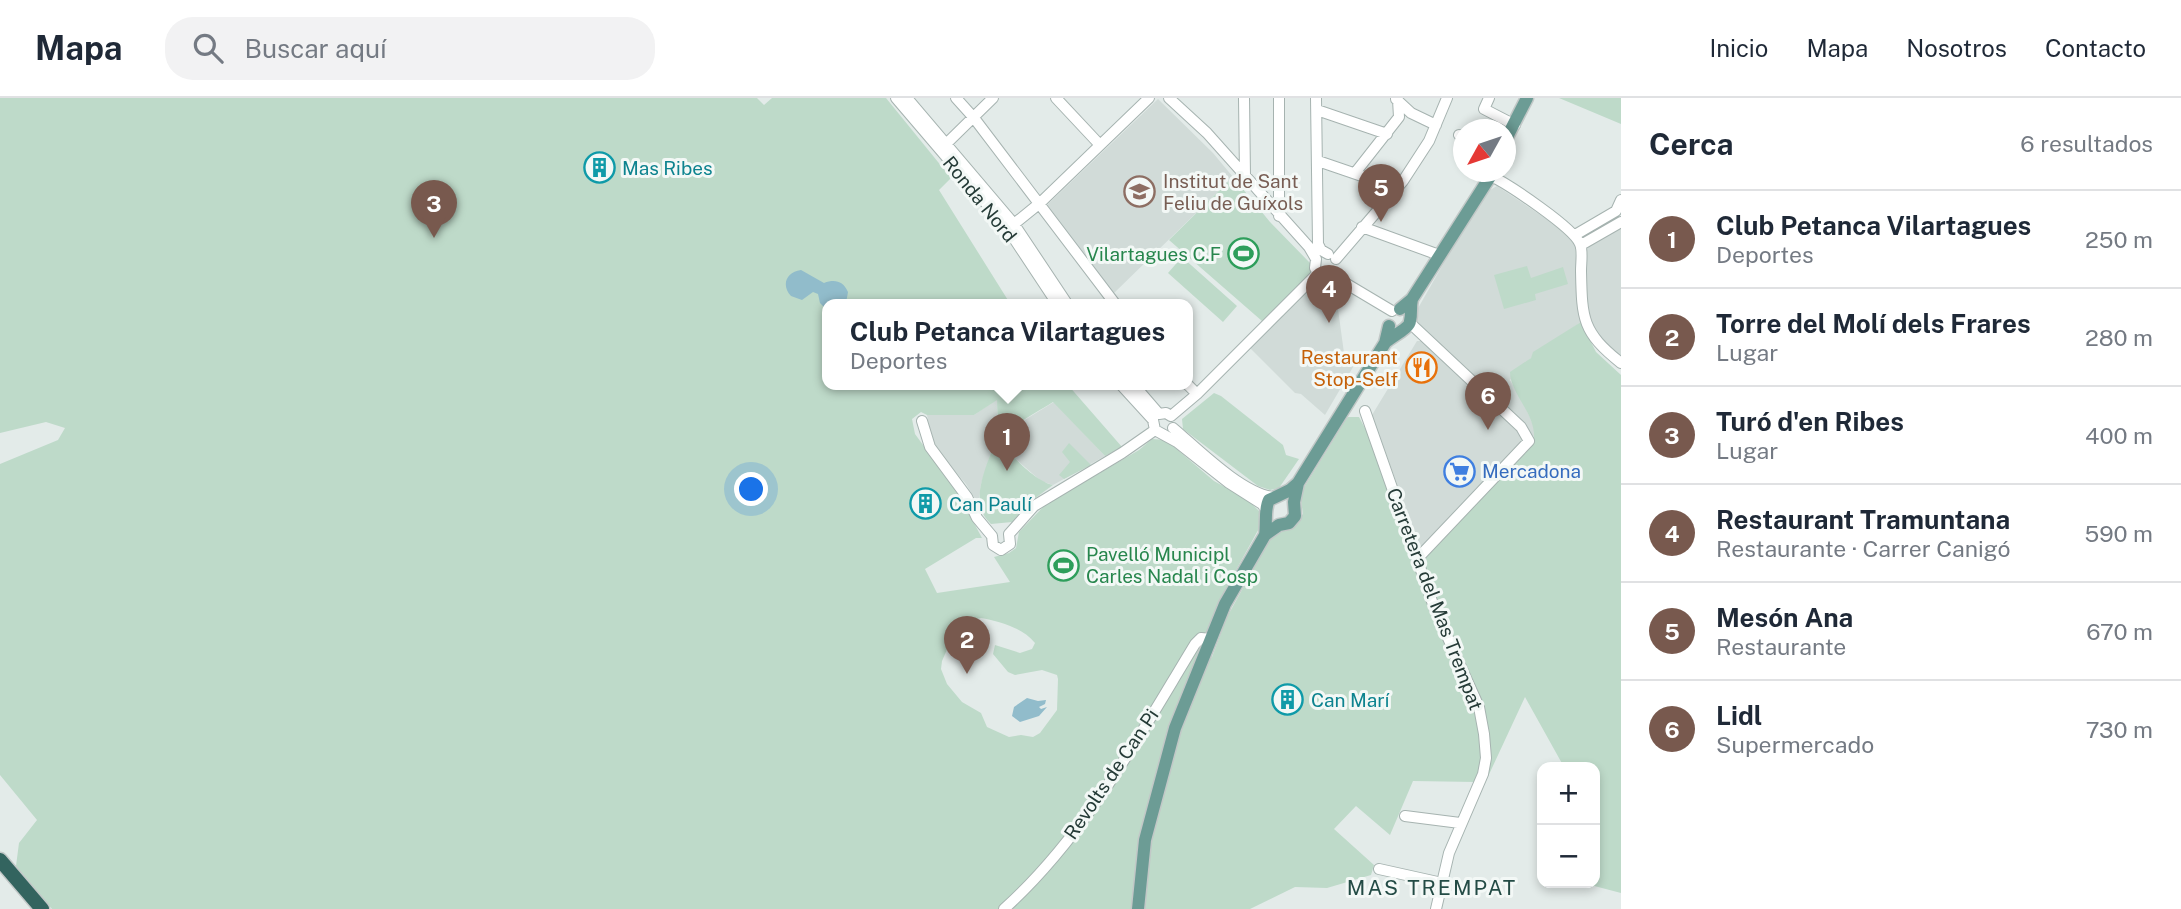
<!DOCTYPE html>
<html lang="es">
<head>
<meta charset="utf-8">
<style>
  :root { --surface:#fff; --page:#f2f2f3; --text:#1f2937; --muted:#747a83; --line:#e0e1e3; --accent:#78594e }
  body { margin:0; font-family:"Public Sans",sans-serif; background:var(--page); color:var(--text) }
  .controls { position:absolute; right:21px; bottom:21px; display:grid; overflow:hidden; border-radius:14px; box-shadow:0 4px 10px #0003 }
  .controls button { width:63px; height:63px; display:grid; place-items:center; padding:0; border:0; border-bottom:2px solid var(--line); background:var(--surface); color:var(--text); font:35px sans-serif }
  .compass { position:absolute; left:1453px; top:21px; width:63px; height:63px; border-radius:50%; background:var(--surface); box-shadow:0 4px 10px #0003; rotate:230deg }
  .you { position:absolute; left:752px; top:392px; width:24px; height:24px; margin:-18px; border:5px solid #fff; border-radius:50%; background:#1a73e8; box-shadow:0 0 0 10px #1a73e833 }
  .badge { display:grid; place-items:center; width:46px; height:46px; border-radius:50%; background:var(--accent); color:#fff; font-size:23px; font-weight:700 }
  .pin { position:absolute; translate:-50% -58px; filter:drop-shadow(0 2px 4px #0008) }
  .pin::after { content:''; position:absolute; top:37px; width:24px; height:21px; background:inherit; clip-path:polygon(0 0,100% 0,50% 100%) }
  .popup { position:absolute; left:822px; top:201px; width:371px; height:91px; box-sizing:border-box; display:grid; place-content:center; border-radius:14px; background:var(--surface); filter:drop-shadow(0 2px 5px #0005); font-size:23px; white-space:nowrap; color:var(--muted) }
  .popup b { font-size:26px; color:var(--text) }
  .popup::after { content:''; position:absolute; left:50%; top:100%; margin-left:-14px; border:14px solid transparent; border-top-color:var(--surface) }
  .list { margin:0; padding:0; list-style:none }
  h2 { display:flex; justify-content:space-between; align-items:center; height:91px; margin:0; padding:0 28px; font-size:30px }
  h2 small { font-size:23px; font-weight:400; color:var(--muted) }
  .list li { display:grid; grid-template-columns:46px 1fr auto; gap:21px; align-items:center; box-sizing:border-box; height:98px; padding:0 28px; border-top:2px solid var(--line) }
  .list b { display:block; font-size:26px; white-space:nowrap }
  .list p { margin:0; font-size:23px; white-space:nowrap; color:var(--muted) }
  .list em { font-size:23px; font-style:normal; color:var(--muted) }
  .icon { flex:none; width:38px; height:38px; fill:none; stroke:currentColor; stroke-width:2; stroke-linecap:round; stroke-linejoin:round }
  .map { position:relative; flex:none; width:1621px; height:811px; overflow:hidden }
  header { display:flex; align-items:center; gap:42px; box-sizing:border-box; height:98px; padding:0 35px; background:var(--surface); border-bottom:2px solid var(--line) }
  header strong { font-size:33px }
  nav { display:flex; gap:38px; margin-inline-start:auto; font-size:24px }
  .search { width:490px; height:63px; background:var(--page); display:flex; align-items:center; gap:18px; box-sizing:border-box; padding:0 24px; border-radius:28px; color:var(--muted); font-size:26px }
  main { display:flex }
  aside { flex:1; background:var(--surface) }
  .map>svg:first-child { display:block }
  .built { fill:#d1dbd8 }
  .green { fill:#bedac9; fill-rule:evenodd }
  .water { fill:#91bccb }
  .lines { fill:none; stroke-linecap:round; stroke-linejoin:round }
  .minor-casing { stroke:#a6b3b0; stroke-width:12 }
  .major-casing { stroke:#c2c8c7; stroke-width:15 }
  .highway-casing { stroke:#c2c8c7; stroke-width:17 }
  .minor { stroke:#fff; stroke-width:10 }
  .major { stroke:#6c9c95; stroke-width:12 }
  .highway { stroke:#33645f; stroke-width:14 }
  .labels { text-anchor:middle; stroke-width:6; stroke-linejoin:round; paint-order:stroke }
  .culture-label { font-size:19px; fill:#0d838f; stroke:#f3f8f6; text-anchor:start }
  .education-label { font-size:19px; fill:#785e54; stroke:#f3f8f6; text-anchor:start }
  .street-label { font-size:19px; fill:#253b37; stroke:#f3f8f6 }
  .leisure-label { font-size:19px; fill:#27864d; stroke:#f3f8f6; text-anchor:end }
  .food-label { font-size:19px; fill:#c56008; stroke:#f3f8f6; text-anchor:end }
  .shop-label { font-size:19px; fill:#366cbe; stroke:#f3f8f6; text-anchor:start }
  .neighbourhood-label { font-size:21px; letter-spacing:2px; fill:#234b45; stroke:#f3f8f6 }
</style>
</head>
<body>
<header>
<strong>Mapa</strong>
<div class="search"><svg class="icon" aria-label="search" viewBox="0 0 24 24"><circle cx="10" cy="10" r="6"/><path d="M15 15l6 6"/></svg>Buscar aquí</div>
<nav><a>Inicio</a><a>Mapa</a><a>Nosotros</a><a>Contacto</a></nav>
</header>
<main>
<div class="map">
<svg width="1621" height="811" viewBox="0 0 1621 811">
  <rect width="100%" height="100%" fill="#e3ebe9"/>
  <path class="built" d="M1158 1 1213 55 1233 79 1112 197 1046 108Z
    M1497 88 1563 132 1571 139 1575 148 1581 224 1531 260 1510 282 1523 304 1535 331 1534 339 1417 228 1415 219 1417 212 1483 96Z
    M1621 130V260L1615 256 1587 222 1585 148Z
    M1320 182 1335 189 1344 255 1356 264 1325 317 1301 296 1295 295 1250 250 1311 186Z
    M1417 243H1422L1519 334 1524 342 1421 452 1372 317Z
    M997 301 998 332 981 386 979 402 983 414 966 386 939 355 932 344 927 317H974Z
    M1054 304 1105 358 1053 387 1041 383 1011 357 1005 344 1008 336 1018 326Z"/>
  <path class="green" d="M0 0H757L764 7 772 0H886L951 80 939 92 1011 207H827V287H1068L1122 349 1105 358 1053 304C1037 315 1011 325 1005 344 1008 358 1039 385 1053 387L1034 401 1012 424 991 426C965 403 991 362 997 336 999 325 997 313 997 302L974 317H927L921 314 912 321 915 336 958 395 982 440H976L925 471 937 495 1010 484 994 459 1009 455 1016 450 1019 434 1045 407 1139 352 1152 341 1166 342 1214 383 1248 402 1260 414 1262 425 1219 503 1195 569 1212 559 1227 519 1275 432 1291 429 1303 416 1300 396 1345 323 1348 319H1359L1367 334 1479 614 1485 657 1476 684 1413 683 1390 737 1356 708 1334 731 1374 767 1371 777 1327 790 1295 789 1250 811H52L16 768 19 745 37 722 0 677V366L58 342 65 330 46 324 0 335ZM981 520C999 523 1023 530 1035 545L1032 551 1020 555 995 547 993 556 1008 574 1015 577 1042 572 1057 577 1058 581 1057 612 1040 635 1033 639 1021 637 1009 639 987 629 981 615 962 604 947 586 941 571 942 563 949 547 959 530 969 523Z
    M1559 0H1621V26Z
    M1233 79 1270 124 1310 165 1311 174 1262 223 1169 142Z
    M1182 159 1237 208 1223 224 1168 175Z
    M1527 168 1531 180 1563 169 1568 186 1535 196 1536 202 1504 211 1494 177Z
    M1581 224 1596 254 1621 277V795L1583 785H1595V669H1564L1525 599 1485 685C1502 623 1470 581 1446 527 1437 507 1431 486 1424 465L1427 457 1534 339C1535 315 1510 295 1510 274L1531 260 1533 254Z
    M1214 295 1221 298 1283 347 1286 357 1299 361 1279 390 1270 392 1258 388 1183 331 1182 321Z
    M1069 345 1091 367 1064 381 1059 377 1070 364 1062 354Z"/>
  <path class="water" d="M801 172 824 185C835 181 843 183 848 194L846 205 827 207V212L820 205 818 196 813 194 802 202 791 198C781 187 786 174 801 172Z
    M1027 600 1038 603 1046 602 1045 606 1039 609 1041 611 1047 609 1039 618 1020 624 1012 618 1014 609Z"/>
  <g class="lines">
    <defs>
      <path id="minor" d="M896 0 1007 130 1058 207
        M907 0 1014 126 1068 207
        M956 0 974 20 1116 207
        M1056 0 1100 47
        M1169 0 1207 35 1309 149 1316 161 1315 170 1318 175
        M1244 0 1245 78
        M1279 0V118
        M1316 0 1318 146 1321 152 1328 156
        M1489 0 1484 11 1515 27
        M1396 1 1411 15 1436 27
        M1317 12 1387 36
        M1459 37 1464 39
        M946 46 993 0
        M1318 63 1397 90
        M1355 75 1399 19 1398 2
        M1491 78C1508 86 1574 130 1580 146 1583 153 1581 164 1581 173 1582 221 1582 234 1621 265
        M1014 126 1040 105 1149 0
        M1362 129 1439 157
        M1575 137 1616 113 1621 102
        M1581 147 1621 124
        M1336 161 1403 83 1429 43 1447 0
        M1318 175 1340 182 1392 213
        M1410 225 1521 329 1529 343 1417 461
        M1187 286 1197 296
        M1121 287 1153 322 1155 332
        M1134 287 1159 316 1166 315 1171 318
        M1365 313 1434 509 1479 609 1484 636 1486 660 1483 676 1449 755 1436 811
        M1171 318 1197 296 1318 175
        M922 323 930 349 967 399 977 420 992 438
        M1173 330C1198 351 1241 395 1273 399
        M1155 332 1177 344 1229 385 1262 406 1266 411
        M1009 436 1034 408 1122 355 1155 332
        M992 438 993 447 1001 452 1010 446 1009 436
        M1405 718 1460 725
        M1379 771 1442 785
        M1004 811C1085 738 1139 638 1195 546L1201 540 1211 541"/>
      <path id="major" d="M1506 41 1527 0
        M1400 211 1412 201 1493 74
        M1385 245C1391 239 1410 230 1410 223 1412 215 1410 210 1412 201
        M1265 437C1267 426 1264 411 1269 402L1290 392 1298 385 1385 245 1389 228
        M1138 811 1145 742 1175 630 1225 506 1265 437 1279 427 1289 425 1295 418 1294 404 1298 385"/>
      <path id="highway" d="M0 762 42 811"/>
    </defs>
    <use href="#minor" class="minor-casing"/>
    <use href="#major" class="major-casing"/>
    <use href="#highway" class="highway-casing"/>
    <use href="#minor" class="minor"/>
    <use href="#major" class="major"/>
    <use href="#highway" class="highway"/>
  </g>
  <defs>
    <symbol id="building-ring" viewBox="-11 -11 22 22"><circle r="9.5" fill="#f3f8f6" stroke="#0f9aa8" stroke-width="1.5"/><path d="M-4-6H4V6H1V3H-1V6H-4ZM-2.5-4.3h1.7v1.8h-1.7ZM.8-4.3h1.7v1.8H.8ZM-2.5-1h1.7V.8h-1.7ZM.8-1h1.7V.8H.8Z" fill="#0f9aa8"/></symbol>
    <symbol id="school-ring" viewBox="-11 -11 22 22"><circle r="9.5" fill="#f3f8f6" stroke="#8d6e63" stroke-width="1.5"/><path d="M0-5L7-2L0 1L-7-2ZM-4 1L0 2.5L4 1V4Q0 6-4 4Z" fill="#8d6e63"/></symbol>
    <symbol id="stadium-ring" viewBox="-11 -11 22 22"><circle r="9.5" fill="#f3f8f6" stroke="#2e9e5b" stroke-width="1.5"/><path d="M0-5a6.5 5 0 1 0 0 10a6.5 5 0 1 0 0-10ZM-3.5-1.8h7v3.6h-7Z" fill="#2e9e5b"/></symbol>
    <symbol id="restaurant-ring" viewBox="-11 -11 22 22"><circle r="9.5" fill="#f3f8f6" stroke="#e8710a" stroke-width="1.5"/><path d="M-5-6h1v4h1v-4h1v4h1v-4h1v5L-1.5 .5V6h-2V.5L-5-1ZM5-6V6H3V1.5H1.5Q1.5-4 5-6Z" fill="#e8710a"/></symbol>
    <symbol id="supermarket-ring" viewBox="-11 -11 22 22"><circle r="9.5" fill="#f3f8f6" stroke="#3f7fe0" stroke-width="1.5"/><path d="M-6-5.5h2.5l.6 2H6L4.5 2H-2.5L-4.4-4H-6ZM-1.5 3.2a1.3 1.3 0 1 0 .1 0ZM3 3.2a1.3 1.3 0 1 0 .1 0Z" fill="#3f7fe0"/></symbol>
  </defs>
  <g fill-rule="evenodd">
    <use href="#building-ring" x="582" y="52" width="35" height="35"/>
    <use href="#school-ring" x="1122" y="76" width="35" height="35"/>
    <use href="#stadium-ring" x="1226" y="138" width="35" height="35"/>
    <use href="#restaurant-ring" x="1404" y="252" width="35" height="35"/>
    <use href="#supermarket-ring" x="1442" y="356" width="35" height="35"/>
    <use href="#building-ring" x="908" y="388" width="35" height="35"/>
    <use href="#stadium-ring" x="1046" y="450" width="35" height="35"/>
    <use href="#building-ring" x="1270" y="584" width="35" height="35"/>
  </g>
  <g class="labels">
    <g class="culture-label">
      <text x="622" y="77">Mas Ribes</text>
      <text x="949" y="413">Can Paulí</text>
      <text x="1311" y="609">Can Marí</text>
    </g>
    <g class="education-label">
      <text x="1163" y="90">Institut de Sant<tspan x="1163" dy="22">Feliu de Guíxols</tspan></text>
    </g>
    <g class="street-label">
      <text transform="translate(980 101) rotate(51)" y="7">Ronda Nord</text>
      <text transform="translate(1435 501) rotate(69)" y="7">Carretera del Mas Trempat</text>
      <text transform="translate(1111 676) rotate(-56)" y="7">Revolts de Can Pi</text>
    </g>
    <g class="leisure-label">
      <text x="1221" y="163">Vilartagues C.F</text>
      <text x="1086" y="463" text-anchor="start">Pavelló Municipl<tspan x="1086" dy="22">Carles Nadal i Cosp</tspan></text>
    </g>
    <g class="food-label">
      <text x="1398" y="266">Restaurant<tspan x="1398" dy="22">Stop-Self</tspan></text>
    </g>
    <g class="shop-label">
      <text x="1482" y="380">Mercadona</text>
    </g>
    <g class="neighbourhood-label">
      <text x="1432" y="797">MAS TREMPAT</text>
    </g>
  </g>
</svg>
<div class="controls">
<button>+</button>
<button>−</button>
</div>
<svg class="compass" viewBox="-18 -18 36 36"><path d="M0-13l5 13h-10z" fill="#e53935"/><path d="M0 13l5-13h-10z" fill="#747a83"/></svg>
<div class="you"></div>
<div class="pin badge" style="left:1007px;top:373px">1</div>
<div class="popup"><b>Club Petanca Vilartagues</b>Deportes</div>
<div class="pin badge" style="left:967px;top:576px">2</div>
<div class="pin badge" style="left:434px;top:140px">3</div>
<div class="pin badge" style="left:1329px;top:225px">4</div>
<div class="pin badge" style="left:1381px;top:124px">5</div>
<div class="pin badge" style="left:1488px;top:332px">6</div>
</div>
<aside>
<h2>Cerca<small>6 resultados</small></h2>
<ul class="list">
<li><span class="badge">1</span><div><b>Club Petanca Vilartagues</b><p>Deportes</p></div><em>250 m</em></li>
<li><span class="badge">2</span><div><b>Torre del Molí dels Frares</b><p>Lugar</p></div><em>280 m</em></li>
<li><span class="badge">3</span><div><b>Turó d'en Ribes</b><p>Lugar</p></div><em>400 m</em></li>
<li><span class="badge">4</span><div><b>Restaurant Tramuntana</b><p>Restaurante · Carrer Canigó</p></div><em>590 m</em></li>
<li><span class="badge">5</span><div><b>Mesón Ana</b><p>Restaurante</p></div><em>670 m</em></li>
<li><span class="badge">6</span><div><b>Lidl</b><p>Supermercado</p></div><em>730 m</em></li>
</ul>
</aside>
</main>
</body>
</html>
